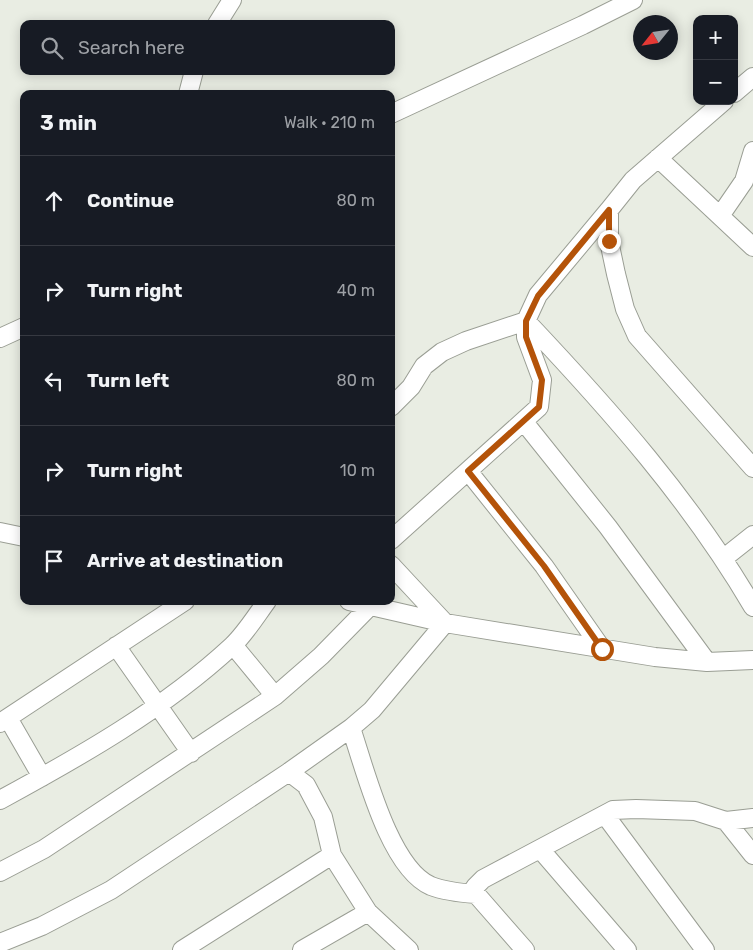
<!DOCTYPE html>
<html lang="en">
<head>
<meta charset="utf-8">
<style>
  :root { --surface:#171b24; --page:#242831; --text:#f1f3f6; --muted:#9ea1a6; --line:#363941 }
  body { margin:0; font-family:Rubik,sans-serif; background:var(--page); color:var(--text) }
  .controls { position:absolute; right:15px; top:15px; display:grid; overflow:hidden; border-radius:10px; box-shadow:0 2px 12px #0003 }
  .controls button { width:45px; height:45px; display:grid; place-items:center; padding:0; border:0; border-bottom:1px solid var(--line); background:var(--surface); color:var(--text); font:25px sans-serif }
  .compass { position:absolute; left:633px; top:15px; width:45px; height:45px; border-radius:50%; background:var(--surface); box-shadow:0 2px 12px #0003; rotate:240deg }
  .stop { position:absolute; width:15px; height:15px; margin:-11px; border:4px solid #b45309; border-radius:50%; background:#fff }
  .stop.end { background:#b45309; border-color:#fff; box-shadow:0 1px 5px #0008 }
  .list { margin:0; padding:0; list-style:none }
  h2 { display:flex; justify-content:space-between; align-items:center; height:65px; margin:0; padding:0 20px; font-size:21px }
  h2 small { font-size:16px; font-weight:400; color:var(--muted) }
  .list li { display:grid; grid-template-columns:32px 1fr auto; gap:15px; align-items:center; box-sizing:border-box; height:90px; padding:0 20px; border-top:1px solid var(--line) }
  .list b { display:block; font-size:19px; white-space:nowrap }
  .list em { font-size:16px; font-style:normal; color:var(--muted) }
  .icon { flex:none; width:28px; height:28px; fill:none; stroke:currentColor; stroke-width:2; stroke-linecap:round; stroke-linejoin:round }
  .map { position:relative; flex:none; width:753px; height:950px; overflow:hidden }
  .search { position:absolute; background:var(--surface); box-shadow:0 2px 12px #0003; left:20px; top:20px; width:375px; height:55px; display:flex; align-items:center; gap:12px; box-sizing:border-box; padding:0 18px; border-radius:10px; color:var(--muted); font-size:19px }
  .panel { position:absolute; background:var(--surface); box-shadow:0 2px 12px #0003; left:20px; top:90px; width:375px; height:515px; border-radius:10px }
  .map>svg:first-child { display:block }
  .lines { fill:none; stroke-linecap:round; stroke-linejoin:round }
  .minor-casing { stroke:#9a9e94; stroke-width:20 }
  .minor { stroke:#fff; stroke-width:18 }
  .route { stroke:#b45309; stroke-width:6 }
</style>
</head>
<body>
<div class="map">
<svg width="753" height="950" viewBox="0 0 753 950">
  <rect width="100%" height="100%" fill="#e9ede3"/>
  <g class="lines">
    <defs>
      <path id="minor" d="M217 24 232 0
        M734 93 753 77
        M188 94 194 71
        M724 101 633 180 609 210V241L616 274 625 309 637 336 753 468
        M391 114 583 25 633 0
        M658 158 753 247
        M720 216 744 181 753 151
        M0 338 24 327
        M391 407 411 387 424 366 442 352 466 341 526 321C610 410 691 501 753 607
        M524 422 608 527 707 662
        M468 471 544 566 602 649
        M0 532 24 537
        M391 540 539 407 542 380 526 337V321L538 295 609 210
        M724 558 753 535
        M349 601 445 623 655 657 707 662 753 660
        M233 645 275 696
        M116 646 191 753
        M8 718 42 777
        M0 723 185 601
        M351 728C365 769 389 868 431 886 444 891 462 893 476 894
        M289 772 306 785 323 817 332 855 368 912 409 950
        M0 800C81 756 164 709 232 646 245 634 256 616 267 601
        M605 815 705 950
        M726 821 753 855
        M540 849 627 950
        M0 872 44 849 275 696 321 656 370 606
        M0 943 42 926 111 890 289 772 351 728 372 710 445 623 391 565
        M182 950 332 855
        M302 950 368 912
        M525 950 476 894 475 887 483 879 613 810 636 809 695 811 726 821 753 818"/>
    </defs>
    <use href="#minor" class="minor-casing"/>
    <use href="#minor" class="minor"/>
  </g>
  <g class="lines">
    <path class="route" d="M602 649 544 566 468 471 539 407 542 380 526 337V321L538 296 609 210V241"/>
  </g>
</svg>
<div class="controls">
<button>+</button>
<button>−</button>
</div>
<svg class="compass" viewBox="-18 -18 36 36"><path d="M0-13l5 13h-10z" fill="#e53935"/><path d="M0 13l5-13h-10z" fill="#9ea1a6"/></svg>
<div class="stop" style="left:602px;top:649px"></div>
<div class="stop end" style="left:609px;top:241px"></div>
<div class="search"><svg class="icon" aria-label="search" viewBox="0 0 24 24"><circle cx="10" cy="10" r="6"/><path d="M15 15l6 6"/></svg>Search here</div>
<section class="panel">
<h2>3 min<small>Walk · 210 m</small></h2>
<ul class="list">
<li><svg class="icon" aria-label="ahead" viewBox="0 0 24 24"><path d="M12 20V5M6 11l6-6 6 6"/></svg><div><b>Continue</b></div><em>80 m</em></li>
<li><svg class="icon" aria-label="right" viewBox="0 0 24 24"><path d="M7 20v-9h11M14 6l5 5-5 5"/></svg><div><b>Turn right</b></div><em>40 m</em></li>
<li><svg class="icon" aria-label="left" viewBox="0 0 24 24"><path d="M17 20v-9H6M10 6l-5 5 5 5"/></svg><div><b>Turn left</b></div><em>80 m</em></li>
<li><svg class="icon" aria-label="right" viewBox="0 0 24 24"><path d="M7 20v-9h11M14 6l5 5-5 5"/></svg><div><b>Turn right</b></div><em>10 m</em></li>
<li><svg class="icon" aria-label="arrive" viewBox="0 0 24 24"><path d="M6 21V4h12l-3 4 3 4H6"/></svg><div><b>Arrive at destination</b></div></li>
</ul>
</section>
</div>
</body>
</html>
